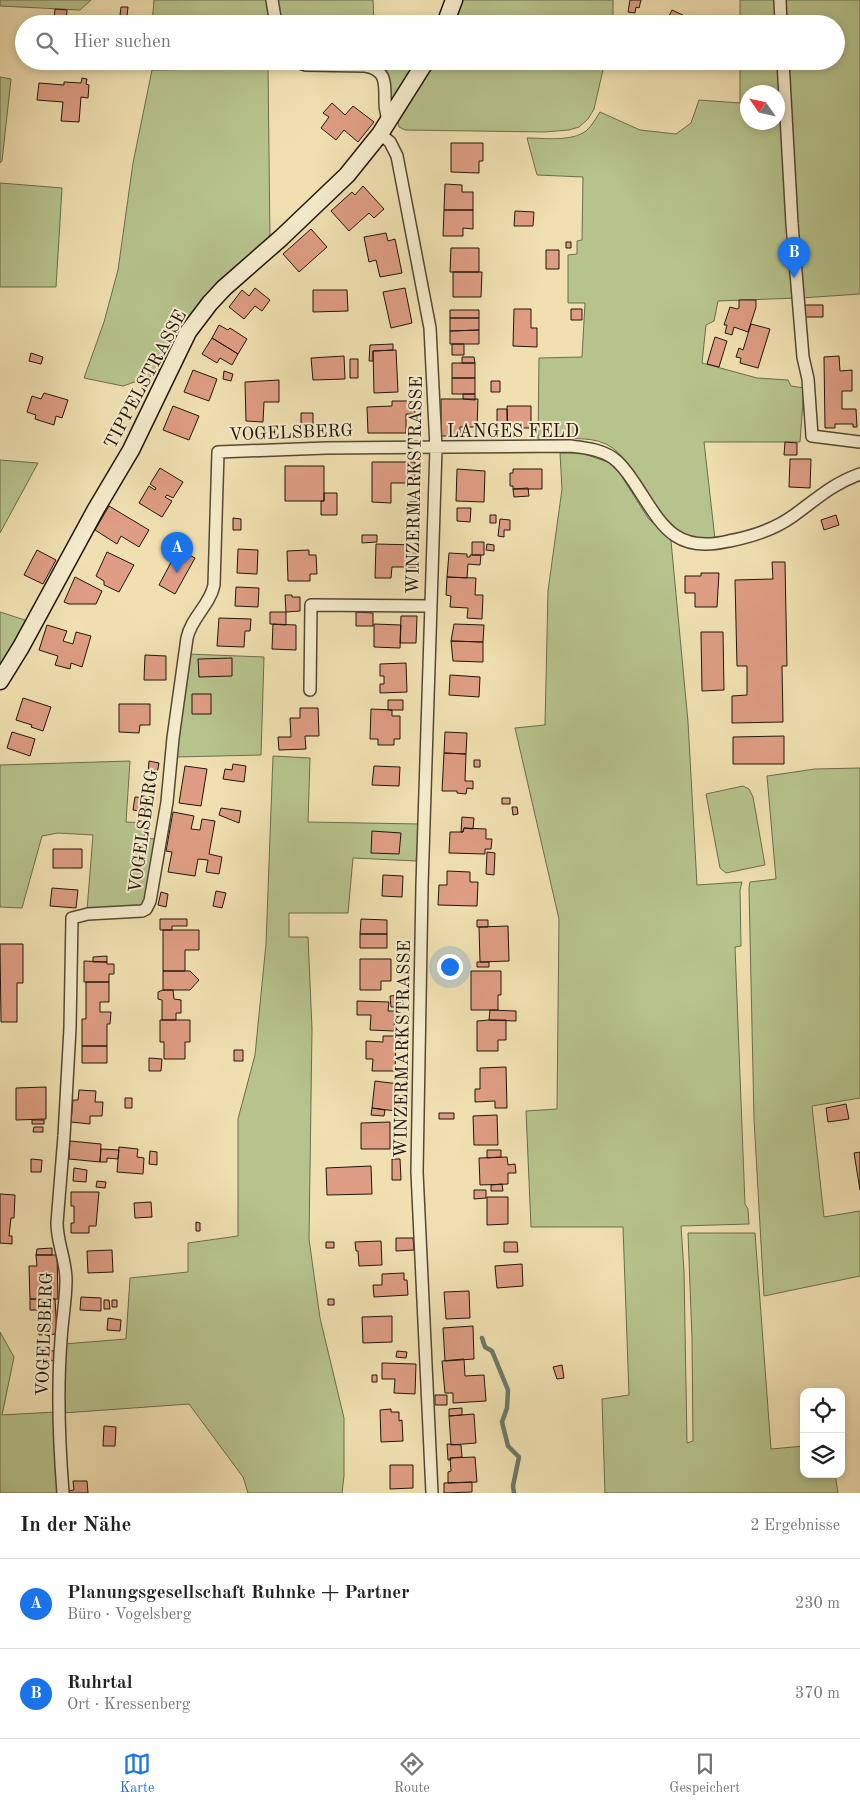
<!DOCTYPE html>
<html lang="de">
<head>
<meta charset="utf-8">
<style>
  :root { --surface:#fff; --page:#f2f2f2; --text:#222; --muted:#767676; --line:#e0e0e0; --accent:#1a73e8 }
  body { margin:0; font-family:"Old Standard TT",serif; background:var(--page); color:var(--text) }
  .controls { position:absolute; right:15px; bottom:15px; display:grid; overflow:hidden; border-radius:10px; box-shadow:0 2px 8px #0003 }
  .controls button { width:45px; height:45px; display:grid; place-items:center; padding:0; border:0; border-bottom:1px solid var(--line); background:var(--surface); color:var(--text); font:25px sans-serif }
  .compass { position:absolute; left:740px; top:85px; width:45px; height:45px; border-radius:50%; background:var(--surface); box-shadow:0 2px 8px #0003; rotate:304deg }
  .you { position:absolute; left:449px; top:966px; width:18px; height:18px; margin:-12px; border:4px solid #fff; border-radius:50%; background:#1a73e8; box-shadow:0 0 0 8px #1a73e833 }
  .badge { display:grid; place-items:center; width:32px; height:32px; border-radius:50%; background:var(--accent); color:#fff; font-size:16px; font-weight:700 }
  .pin { position:absolute; translate:-50% -41px; filter:drop-shadow(0 1px 2px #0008) }
  .pin::after { content:''; position:absolute; top:26px; width:18px; height:15px; background:inherit; clip-path:polygon(0 0,100% 0,50% 100%) }
  .list { margin:0; padding:0; list-style:none }
  h2 { display:flex; justify-content:space-between; align-items:center; height:65px; margin:0; padding:0 20px; font-size:21px }
  h2 small { font-size:16px; font-weight:400; color:var(--muted) }
  .list li { display:grid; grid-template-columns:32px 1fr auto; gap:15px; align-items:center; box-sizing:border-box; height:90px; padding:0 20px; border-top:1px solid var(--line) }
  .list b { display:block; font-size:19px; white-space:nowrap }
  .list p { margin:0; font-size:16px; white-space:nowrap; color:var(--muted) }
  .list em { font-size:16px; font-style:normal; color:var(--muted) }
  .icon { flex:none; width:28px; height:28px; fill:none; stroke:currentColor; stroke-width:2; stroke-linecap:round; stroke-linejoin:round }
  .map { position:relative; flex:none; width:860px; height:1493px; overflow:hidden }
  .search { position:absolute; background:var(--surface); box-shadow:0 2px 8px #0003; left:15px; right:15px; top:15px; height:55px; display:flex; align-items:center; gap:12px; box-sizing:border-box; padding:0 18px; border-radius:28px; color:var(--muted); font-size:19px }
  .sheet { height:245px; background:var(--surface) }
  nav { display:flex; justify-content:space-around; align-items:center; box-sizing:border-box; height:70px; border-top:1px solid var(--line); background:var(--surface); font-size:14px; color:var(--muted) }
  nav a { display:grid; justify-items:center; gap:2px }
  nav .on { color:var(--accent) }
  .map>svg:first-child { display:block }
  .green { fill:#b7c38d; stroke:#6c6c4b; fill-rule:evenodd }
  .lines { fill:none; stroke-linecap:round; stroke-linejoin:round }
  .stream { stroke:#6a7a6a; stroke-width:4.5 }
  .building { fill:#de9d84; stroke:#211609 }
  .street-casing { stroke:#554833; stroke-width:14 }
  .secondary-casing { stroke:#211609; stroke-width:19 }
  .street { stroke:#f5ebcc; stroke-width:11 }
  .secondary { stroke:#f5ebcc; stroke-width:16 }
  .labels { text-anchor:middle; stroke-width:4; stroke-linejoin:round; paint-order:stroke }
  .street-label { font-size:18px; fill:#211609; stroke:#f5ebcc }
</style>
</head>
<body>
<div class="map">
<svg width="860" height="1493" viewBox="0 0 860 1493">
  <rect width="100%" height="100%" fill="#f0e0b1"/>
  <filter id="stains"><feTurbulence type="fractalNoise" baseFrequency=".004" numOctaves="4"/><feColorMatrix values="0 0 0 0 .2 0 0 0 0 .09 0 0 0 0 .02 0 0 0 .5 -.17"/></filter>
  <radialGradient id="worn" r=".72"><stop offset=".6" stop-color="#630" stop-opacity="0"/><stop offset="1" stop-color="#630" stop-opacity=".3"/></radialGradient>
  <path class="green" d="M0 0H91L80 10 0 6Z
    M154 0H268L272 24H152Z
    M276 0H373L374 24H280Z
    M461 0H613V24H451Z
    M740 0H778L779 24H740Z
    M781 0H860V294L801 298 785 61H836V24H783Z
    M148 61H283L148 64Z
    M312 61H419L390 106 386 73Z
    M432 61H605L594 109 588 119 579 127 569 130 544 132 405 130 399 127 398 120Z
    M740 61H781L797 298 718 301 714 321 706 325 702 363 757 378 788 380 791 386 804 388 800 442H704L715 539C708 539 699 540 692 538 649 525 643 463 606 444 587 435 559 440 538 440L539 358 582 357 585 303H568V255L577 254V241L582 240 583 177 537 175 527 138C545 138 571 142 586 131 592 126 596 118 600 112L640 130 676 134 691 123 699 100 740 103ZM748 92H778V122H748Z
    M268 68 270 239 163 372 123 386 84 378 104 322 118 270 133 163 152 70Z
    M0 77 11 79 2 161 0 163Z
    M0 183 62 188 56 287H0Z
    M560 453H581L608 462 619 472 648 518 671 541 688 722 697 885 742 882 740 890 741 946 735 947 745 1204 748 1209 749 1224 681 1226 684 1271 687 1443 693 1441 692 1338 688 1233H755L771 1449 804 1446V1474H835L838 1493H605L602 1399 629 1395 623 1227H531L526 1111 557 1109 559 919 515 728 545 725 548 591 562 489Z
    M0 460 38 463 0 533Z
    M0 612 28 621 0 672Z
    M187 654 264 657 261 755 176 757Z
    M273 756 310 758 308 822 419 824 416 861 353 858 348 913H289V937H308L312 1029 309 1239 320 1318 344 1418V1476L342 1493H248L243 1477 189 1404 63 1413 64 1344 126 1339 130 1278 188 1272V1243L238 1236V1119L255 1055 266 944Z
    M130 761 126 822 146 823 144 838 156 839 148 895 142 904 134 908 87 910 93 835 58 833 42 836 22 908 0 907V765Z
    M860 768V1098L812 1106 824 1217 860 1211V1276L764 1296 754 1119 749 888 750 882 776 879 767 776 815 769Z
    M743 786 749 789 753 797 765 865 726 873 720 868 706 794Z
    M0 1332 14 1357 2 1415 55 1412 61 1493H0Z"/>
  <g class="lines">
    <path class="stream" d="M482 1338 485 1347 492 1351 508 1390 507 1408 502 1422 508 1446 519 1457 513 1486 514 1493"/>
  </g>
  <path class="building" d="M630 0H641L639 8 636 7 635 13 628 12Z
    M121 7H128L127 16 120 15Z
    M55 9 67 10 66 21 54 20Z
    M672 10 702 24H665Z
    M82 78 87 79 86 84 89 85 88 98 81 97 79 122 61 121 63 102 37 100 39 83 64 85V82L81 83Z
    M332 103 345 115 353 106 374 122 358 142 344 130 336 140 321 128 329 117 323 113Z
    M451 143H483V161H479V173L451 172Z
    M445 184 462 185V192H473V210H444Z
    M363 186 384 209 374 218 369 213 349 231 331 211 352 192 355 195Z
    M444 210H473V229L463 228V236H443Z
    M515 211 534 212 533 226H514Z
    M311 229 327 247 299 272 283 254Z
    M386 233 388 241 395 239 402 273 380 277 376 260 369 262 364 237Z
    M566 242H571V248H566Z
    M451 248H479V272H450Z
    M546 250H559V269H546Z
    M453 272H482L481 297H453Z
    M255 288 270 300 262 311 255 306 244 319 229 307 242 290 249 296Z
    M405 288 412 323 391 328 383 292Z
    M313 290H347L348 311 313 312Z
    M739 300H756V307L748 332 734 327 732 335 725 333 727 325H724L730 307 737 309 739 308Z
    M805 305H823V317H805Z
    M514 309H531V328H537V347L513 346Z
    M571 309H582V320H571Z
    M450 310H479V318H450Z
    M450 318H479V330L450 331Z
    M751 324 770 329 758 368 740 363 741 358 736 357 739 348 743 350Z
    M219 325 228 330 230 328 247 339 238 354 212 338Z
    M479 330V344H450V331Z
    M715 337 727 341 719 367 707 364Z
    M212 338 238 354 232 365 220 358 217 363 202 354Z
    M393 344V350L373 351V361H369L370 345Z
    M452 344H464V355H452Z
    M396 350 398 392 374 393 373 351Z
    M31 353 43 357 41 364 29 361Z
    M344 356 345 379 313 380 311 358Z
    M839 356 840 371 852 370V391H842V409H856L857 427H853V424H835V428H825L824 357Z
    M462 357H474L475 363H462Z
    M350 359H358V378H350Z
    M452 363H475V378H452Z
    M193 370 217 379 209 401 184 392Z
    M224 371 233 374 231 381 223 379Z
    M452 378H475V394H452Z
    M279 380V402H264L263 422 246 421 245 382Z
    M491 381H500V392H491Z
    M44 393 68 400 62 418 56 416 54 425 35 419 36 415 27 412 32 396 41 399Z
    M463 394H475V400L463 399Z
    M441 399H478L477 427H460V436H441Z
    M392 401H415V414H406V433H368L367 407 392 406Z
    M173 406 199 416 189 440 163 430Z
    M507 406H531V428H508Z
    M497 409H507V423H497Z
    M301 413H313V424H301Z
    M785 442 797 443V455H784Z
    M790 459H811L810 488 789 487Z
    M372 462H415V483H391V503L372 502Z
    M285 466H324V501H285Z
    M160 468 183 482 173 498 167 495 165 497 172 501 162 517 139 503 149 486 155 490 156 488 150 484Z
    M457 469 485 471 484 502 456 501Z
    M513 469H542V489H513V486H510V473H513Z
    M528 488 529 496 514 497 513 489Z
    M324 493H337V515H321V501H324Z
    M407 502H419L420 511H407Z
    M109 506 149 530 139 547 121 536 117 544 95 530Z
    M457 508H471L470 522 457 521Z
    M490 515H496V523H490Z
    M836 515 839 525 824 530 821 520Z
    M233 518 241 519V530H233Z
    M500 519 510 520V530H504V537L498 536Z
    M362 535H377V542L362 543Z
    M472 542H484V555H472Z
    M376 544 416 545V567H392L391 578H375Z
    M487 544 494 545V551L486 550Z
    M238 549 258 550 257 574 237 573Z
    M37 550 56 560 43 584 24 575Z
    M309 550V555H316L317 574H310V581H288L287 551Z
    M182 551 195 558 175 594 159 585 176 553 179 555Z
    M107 552 134 565 119 592 104 585V581L96 576Z
    M449 553 467 554V557H470V555H481L480 565 468 564 467 578 447 577Z
    M772 562H785L787 666H782L783 722 732 723V696L747 695V666H737L735 580 773 579Z
    M701 573H719L717 607H695V593H685V576H701Z
    M75 577 102 591 96 604H69L64 602Z
    M447 577 476 578 475 595H483L482 619 467 618 468 608 450 607 451 596 446 595Z
    M236 587 259 588 258 607 235 606Z
    M285 595H292V597H300V611L286 612Z
    M270 612H286V625L270 624Z
    M356 612 373 613V626H356Z
    M401 616H417L416 643H400Z
    M219 618 251 619 250 631H245L244 647 217 646Z
    M273 624 296 625V650L272 649Z
    M374 624 401 625 400 648 374 647Z
    M454 624 484 625 483 642 451 641Z
    M47 625 67 631 63 641 73 644 76 632 91 636 82 667 71 663 70 669 55 665 58 656 39 650Z
    M701 632H723L724 690 702 691Z
    M451 641 483 642V662L453 661Z
    M145 655 166 656V680H144Z
    M232 658V676L199 677 198 659Z
    M406 663 407 692 380 693V684H384V676H380V664Z
    M450 675 480 677 479 697 449 695Z
    M192 694H211V714H192Z
    M23 698 51 707 43 731 31 727 32 725 16 720Z
    M388 700H403V710H388Z
    M119 704H150V725H140L139 733 119 732Z
    M300 708H318L319 736H305L306 749 279 750 278 737H291L290 718H300Z
    M371 709 392 710V716H400V739H394V745H378V739H370Z
    M12 732 35 739 30 756 7 748Z
    M445 732 467 733 466 754 444 753Z
    M784 736V764H733V737Z
    M444 753 466 754 465 781H473V789L467 788 466 794 457 793V791H442Z
    M474 760H480V767H474Z
    M149 761 159 763 157 774 148 773Z
    M233 764 246 766 244 782 223 779 225 769 232 770Z
    M185 766 207 769 201 806 179 803Z
    M374 766 400 767 399 786 372 785Z
    M135 797 147 798 145 812 133 810Z
    M502 798H510V804H502Z
    M512 807H517L518 814 513 815Z
    M221 808 241 811 239 823 219 815Z
    M173 812 194 816 191 829 200 830 202 819 215 821 209 854 222 857 219 874 206 872 208 860 198 859 195 876 168 872 172 852 166 851Z
    M462 817 474 818 473 829 464 828 463 832H461Z
    M464 828 486 829V839H492L491 849H485V854L449 853 450 832H463Z
    M372 831 401 833 399 854 371 853Z
    M53 849H82V868H53Z
    M487 852 495 853 494 875 486 874Z
    M447 871 470 872V882H478L477 906 438 905 439 885H447Z
    M383 875 403 876 402 897 382 896Z
    M52 888 78 890 76 908 50 906Z
    M216 891 226 893 222 908 213 906Z
    M161 892 168 894 166 907 158 905Z
    M160 919H187V926H172V930H160Z
    M361 919 387 920V934H360Z
    M477 920H488V927H477Z
    M508 926 509 961 480 962 479 927Z
    M163 930H199V950H185V971H163Z
    M360 934H387V948H360Z
    M0 944H23V983H17V1022H1Z
    M107 956V962H93V957Z
    M360 959H391V981H381V990H360Z
    M84 961 107 962V964H114V974H109V982H84Z
    M477 962H489V967H477Z
    M163 971H190L199 980 190 990H163Z
    M471 971H501V995H498V1010H471Z
    M86 982H109V1002H100V1012H111L110 1024H107V1046H82V1019H86Z
    M163 990H173L174 999 181 1000V1013H176V1020H162V1000L158 999V992Z
    M402 995 403 1007H391L390 996Z
    M357 1001 389 1002 388 1011H395L394 1031 370 1030 371 1015H357Z
    M490 1010 516 1011V1021L489 1020Z
    M160 1020H190V1042H185V1059H164V1042H160Z
    M489 1020H506V1040H498V1051H477V1021Z
    M383 1036H400V1043H396L395 1071H372L373 1059H366V1041L383 1042Z
    M82 1046H107V1063H82Z
    M234 1050H243V1061H234Z
    M149 1058 162 1059 161 1071H149Z
    M506 1067 507 1108H495V1101L475 1102V1089H480V1068Z
    M375 1081 407 1085 404 1112 372 1108Z
    M46 1087V1119L16 1120V1088Z
    M79 1090 96 1091 95 1102H103L102 1116H90V1124L71 1122 73 1100H78Z
    M125 1098H132V1108H125Z
    M846 1104 849 1119 828 1122 826 1108Z
    M372 1108 385 1110 384 1116 371 1115Z
    M439 1113H454V1119H439Z
    M497 1115 498 1145H474L473 1116Z
    M32 1120H44V1124H32Z
    M390 1122V1149H361V1123Z
    M34 1127H43V1132H33Z
    M70 1141 101 1144 100 1162 69 1159Z
    M119 1147 138 1149 137 1157 144 1158 143 1174 117 1172Z
    M101 1149 119 1150 118 1159 107 1158V1162H100Z
    M487 1150H501V1157L487 1158Z
    M150 1151 157 1152V1165L149 1164Z
    M860 1152V1190L854 1153Z
    M507 1157 508 1165 515 1164 516 1173H508V1184L480 1185 479 1158Z
    M31 1159 42 1160 41 1172H31Z
    M392 1159H400L401 1180H392Z
    M371 1166 372 1194 327 1195 326 1168Z
    M74 1168 87 1170 86 1182 73 1181Z
    M97 1181 106 1182 105 1188 96 1187Z
    M502 1184 503 1191H491V1185Z
    M474 1190H486V1198L474 1199Z
    M71 1192H99L96 1226H89V1233H71V1223H74V1206H71Z
    M0 1194 15 1195 14 1218H11L9 1236H12V1244L0 1243Z
    M487 1197H508V1224L487 1225Z
    M151 1202 152 1217 135 1218 134 1203Z
    M196 1222 200 1223V1231H196Z
    M396 1238H413L414 1250 396 1251Z
    M381 1241 382 1265 359 1266 358 1251H356L355 1242Z
    M326 1242H334V1248H326Z
    M504 1242H517L518 1252H504Z
    M52 1248V1255H36L37 1249Z
    M112 1250 113 1272 88 1273 87 1251Z
    M36 1255H57L58 1299H30L29 1266H37Z
    M522 1264 523 1286 497 1288 495 1266Z
    M404 1273V1280H407L408 1295 374 1297 373 1285H382V1274Z
    M469 1291 470 1318 446 1319 444 1292Z
    M81 1297 101 1298V1311L80 1310Z
    M30 1299H55L57 1334 39 1335V1310H30Z
    M328 1299H334V1305H328Z
    M104 1300H109L110 1309H104Z
    M112 1300H117V1307H112Z
    M392 1316V1342L363 1343 362 1317Z
    M108 1318 121 1320 120 1331 107 1330Z
    M473 1326 474 1359 445 1361 443 1328Z
    M44 1350 55 1351 54 1361 44 1360Z
    M397 1351 407 1352 406 1358 396 1357Z
    M464 1359 465 1376 484 1375 486 1401 453 1403V1393H445L442 1361Z
    M382 1363 416 1364 415 1394 394 1393 395 1379H382Z
    M562 1365 564 1378 557 1379 553 1367Z
    M372 1375H377V1382H372Z
    M435 1395H447V1405H435Z
    M462 1408V1415L449 1416V1409Z
    M391 1409V1412H399V1421L402 1420 403 1441 381 1442 380 1410Z
    M474 1414 476 1443 451 1445 449 1416Z
    M104 1426 116 1427 115 1446H103Z
    M447 1444 461 1445 462 1457 450 1458 451 1460H448Z
    M475 1457 477 1482 448 1483V1472L451 1471 450 1458Z
    M390 1465H413V1488L390 1489Z
    M73 1481H87L88 1493H68V1491L74 1490Z
    M472 1482V1492L444 1493V1483Z"/>
  <g class="lines">
    <defs>
      <path id="street" d="M272 0 276 24
        M780 0 781 24
        M293 61 306 65 365 66C397 71 378 101 389 120
        M783 61 792 224 803 357 808 379 812 436 860 442
        M380 134 390 142 397 156 430 328 436 448 422 885 417 1172 432 1493
        M310 690 311 605 430 606
        M63 1493C59 1442 57 1391 61 1340 62 1320 66 1300 66 1280 66 1260 57 1243 57 1223L64 1136 70 1028 72 918 88 914 142 911 146 909 150 901 167 802 173 738 187 638C191 618 210 605 214 585L218 452 326 448 570 446C585 448 600 449 613 458 623 465 629 475 635 484 662 525 674 554 729 541 750 537 775 529 793 516 817 499 830 485 860 474"/>
      <path id="secondary" d="M445 24 454 0
        M0 681 21 647 96 509 131 450 188 332 210 303 224 288 281 238 347 175 380 134 426 61"/>
    </defs>
    <use href="#street" class="street-casing"/>
    <use href="#secondary" class="secondary-casing"/>
    <use href="#street" class="street"/>
    <use href="#secondary" class="secondary"/>
  </g>
  <g class="labels">
    <g class="street-label">
      <text transform="translate(145 379) rotate(-62)" y="6">TIPPELSTRASSE</text>
      <text x="513" y="437">LANGES FELD</text>
      <text transform="translate(291 432) rotate(-2)" y="6">VOGELSBERG</text>
      <text transform="translate(414 485) rotate(-89)" y="6">WINZERMARKSTRASSE</text>
      <text transform="translate(143 831) rotate(-82)" y="6">VOGELSBERG</text>
      <text transform="translate(402 1049) rotate(-89)" y="6">WINZERMARKSTRASSE</text>
      <text transform="translate(44 1334) rotate(-88)" y="6">VOGELSBERG</text>
    </g>
  </g>
  <rect width="100%" height="100%" filter="url(#stains)"/>
  <rect width="100%" height="100%" fill="url(#worn)"/>
</svg>
<div class="controls">
<button><svg class="icon" aria-label="locate" viewBox="0 0 24 24"><circle cx="12" cy="12" r="6"/><path d="M12 2v4M12 18v4M2 12h4M18 12h4"/></svg></button>
<button><svg class="icon" aria-label="layers" viewBox="0 0 24 24"><path d="M12 4l9 5-9 5-9-5zM3 14l9 5 9-5"/></svg></button>
</div>
<svg class="compass" viewBox="-18 -18 36 36"><path d="M0-13l5 13h-10z" fill="#e53935"/><path d="M0 13l5-13h-10z" fill="#767676"/></svg>
<div class="you"></div>
<div class="pin badge" style="left:177px;top:573px">A</div>
<div class="pin badge" style="left:794px;top:278px">B</div>
<div class="search"><svg class="icon" aria-label="search" viewBox="0 0 24 24"><circle cx="10" cy="10" r="6"/><path d="M15 15l6 6"/></svg>Hier suchen</div>
</div>
<section class="sheet">
<h2>In der Nähe<small>2 Ergebnisse</small></h2>
<ul class="list">
<li><span class="badge">A</span><div><b>Planungsgesellschaft Ruhnke + Partner</b><p>Büro · Vogelsberg</p></div><em>230 m</em></li>
<li><span class="badge">B</span><div><b>Ruhrtal</b><p>Ort · Kressenberg</p></div><em>370 m</em></li>
</ul>
</section>
<nav>
<a class="on"><svg class="icon" aria-label="map" viewBox="0 0 24 24"><path d="M3 6l6-2 6 2 6-2v14l-6 2-6-2-6 2zM9 4v14M15 6v14"/></svg>Karte</a>
<a><svg class="icon" aria-label="directions" viewBox="0 0 24 24"><path d="M12 3l9 9-9 9-9-9zM9 14v-3h6M13 9l2 2-2 2"/></svg>Route</a>
<a><svg class="icon" aria-label="saved" viewBox="0 0 24 24"><path d="M7 4h10v16l-5-4-5 4z"/></svg>Gespeichert</a>
</nav>
</body>
</html>
